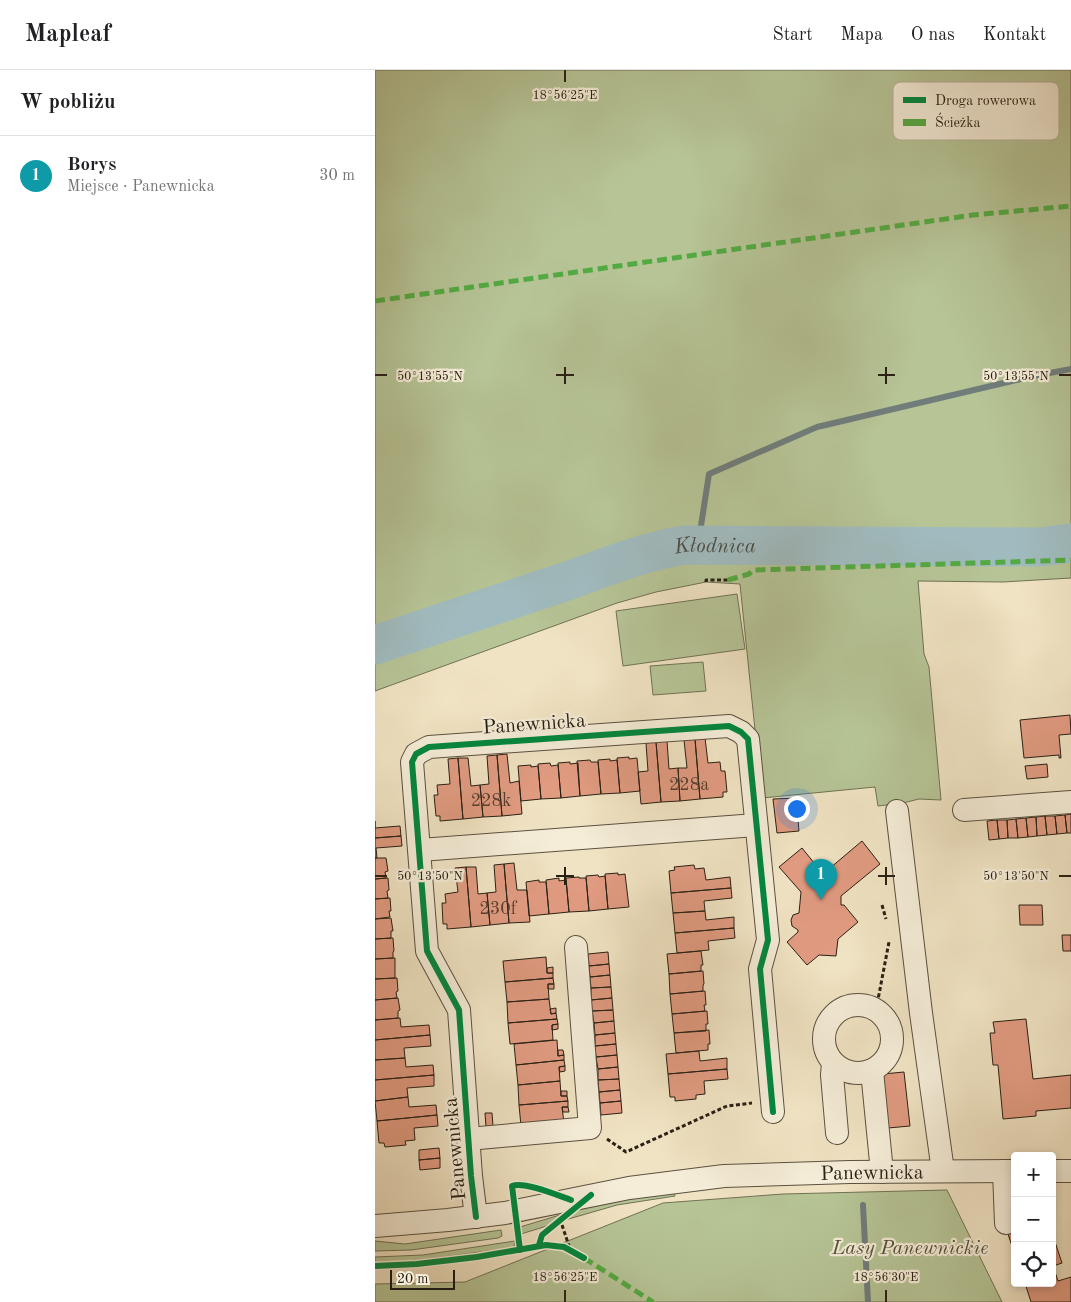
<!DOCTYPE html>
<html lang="pl">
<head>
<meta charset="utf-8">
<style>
  :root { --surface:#fff; --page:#f2f2f2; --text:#202124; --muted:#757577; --line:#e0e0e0; --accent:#111827 }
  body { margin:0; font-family:"Old Standard TT",serif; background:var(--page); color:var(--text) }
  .controls { position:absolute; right:15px; bottom:15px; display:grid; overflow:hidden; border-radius:5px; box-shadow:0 2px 8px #0003 }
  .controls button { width:45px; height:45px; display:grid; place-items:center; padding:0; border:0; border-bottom:1px solid var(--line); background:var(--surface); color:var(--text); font:25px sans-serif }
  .scale { position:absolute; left:15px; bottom:12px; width:65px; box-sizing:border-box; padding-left:5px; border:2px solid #292014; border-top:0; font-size:14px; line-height:18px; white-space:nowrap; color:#292014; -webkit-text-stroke:4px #f5edd8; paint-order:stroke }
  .you { position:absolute; left:421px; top:738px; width:18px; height:18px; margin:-12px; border:4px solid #fff; border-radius:50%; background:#1a73e8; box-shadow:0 0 0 8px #1a73e833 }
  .badge { display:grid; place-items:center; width:32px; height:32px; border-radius:50%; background:var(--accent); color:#fff; font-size:16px; font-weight:700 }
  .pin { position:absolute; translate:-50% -41px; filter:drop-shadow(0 1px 2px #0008) }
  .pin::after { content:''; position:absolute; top:26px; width:18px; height:15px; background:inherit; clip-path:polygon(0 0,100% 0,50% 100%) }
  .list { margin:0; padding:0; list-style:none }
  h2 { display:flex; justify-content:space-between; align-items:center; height:65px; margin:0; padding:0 20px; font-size:21px }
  h2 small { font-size:16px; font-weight:400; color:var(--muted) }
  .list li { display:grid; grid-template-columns:32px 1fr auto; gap:15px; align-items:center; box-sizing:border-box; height:80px; padding:0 20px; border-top:1px solid var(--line) }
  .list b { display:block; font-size:19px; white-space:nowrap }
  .list p { margin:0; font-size:16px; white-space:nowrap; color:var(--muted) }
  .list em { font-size:16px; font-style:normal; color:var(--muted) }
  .icon { flex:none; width:28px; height:28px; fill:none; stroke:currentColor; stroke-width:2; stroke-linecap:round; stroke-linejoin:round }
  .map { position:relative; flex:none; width:696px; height:1232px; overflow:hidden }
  header { display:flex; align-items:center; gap:30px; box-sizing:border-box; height:70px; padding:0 25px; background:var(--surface); border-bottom:1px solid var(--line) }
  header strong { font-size:24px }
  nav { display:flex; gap:28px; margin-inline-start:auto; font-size:18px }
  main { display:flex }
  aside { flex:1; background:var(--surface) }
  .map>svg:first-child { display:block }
  .green { fill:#b6c496; stroke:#707255 }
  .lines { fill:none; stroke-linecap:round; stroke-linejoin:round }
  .stream { stroke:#707d7b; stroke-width:6 }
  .river { stroke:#a0bbbf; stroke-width:39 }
  .building { fill:#e19b81; stroke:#292014 }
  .minor-casing { stroke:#5b5140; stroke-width:24 }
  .path { stroke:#292014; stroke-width:3; stroke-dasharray:4 2.5; stroke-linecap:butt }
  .minor { stroke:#f5edd8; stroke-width:22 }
  .quiet { stroke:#53aa42; stroke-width:5; stroke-dasharray:10 5; stroke-linecap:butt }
  .cycleway-casing { stroke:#f5edd8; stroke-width:9 }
  .cycleway { stroke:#00873e; stroke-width:6 }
  .ticks { fill:none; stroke:#292014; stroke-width:2 }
  .labels { text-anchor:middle; stroke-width:4.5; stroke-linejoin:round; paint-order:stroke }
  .number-label { font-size:18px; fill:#573f2f }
  .street-label { font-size:20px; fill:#292014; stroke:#f5edd8 }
  .park-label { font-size:20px; font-style:italic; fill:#53513b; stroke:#f5edd8 }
  .water-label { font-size:21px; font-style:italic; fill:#4d4e47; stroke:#f5edd8 }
  .key { fill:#f5edd8; stroke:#b8b09d; stroke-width:1 }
  .key-label { font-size:14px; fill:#292014 }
  .ticks-label { font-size:12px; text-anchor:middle; fill:#292014; stroke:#f5edd8; stroke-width:4.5; stroke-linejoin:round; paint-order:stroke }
</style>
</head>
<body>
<header>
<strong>Mapleaf</strong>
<nav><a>Start</a><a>Mapa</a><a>O nas</a><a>Kontakt</a></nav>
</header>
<main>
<aside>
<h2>W pobliżu<small></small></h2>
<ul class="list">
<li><span class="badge" style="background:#0f9aa8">1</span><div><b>Borys</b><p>Miejsce · Panewnicka</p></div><em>30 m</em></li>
</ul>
</aside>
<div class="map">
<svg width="696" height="1232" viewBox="0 0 696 1232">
  <rect width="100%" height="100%" fill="#f0e3c3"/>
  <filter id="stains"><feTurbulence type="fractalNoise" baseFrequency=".004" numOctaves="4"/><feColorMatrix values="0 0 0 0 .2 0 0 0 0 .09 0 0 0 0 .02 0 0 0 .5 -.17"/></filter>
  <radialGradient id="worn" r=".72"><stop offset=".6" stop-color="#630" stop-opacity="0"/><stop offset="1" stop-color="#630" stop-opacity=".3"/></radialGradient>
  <path class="green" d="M0 0H696V468L663 472 313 469 288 471 0 569Z
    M696 478V508L628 512 543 511 549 584 554 597 566 730 544 729 528 733 503 736 500 717 387 728 365 514 331 512 281 522 242 533 0 621V581L274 486 299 480 664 482Z
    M362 524 370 579 248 596 241 541Z
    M328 592 331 621 278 625 275 596Z
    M572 1120 627 1232H0V1214L90 1212 288 1133 408 1124Z
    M299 1121 300 1126 242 1135 190 1150 203 1140 221 1134Z
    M188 1144 175 1155 146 1164 145 1157Z
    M126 1160 127 1166 123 1168 36 1180 0 1181V1171L30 1174Z
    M140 1171 139 1177 135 1178 45 1190 0 1193V1187L48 1185Z"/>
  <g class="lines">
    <path class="stream" d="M323 475 334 404 442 357 654 307 696 299
      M488 1135 493 1232"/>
    <path class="river" id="s1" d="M0 575C64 554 128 532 192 511 231 497 268 482 309 475L665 477 696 473"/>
  </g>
  <path class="building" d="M695 645 696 664 684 665 686 688H684V685L649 688 645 650Z
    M330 668 333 693 345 692 346 701H350L352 722H348V727L325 729 320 669Z
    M320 669 325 729 305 731 303 698H312L309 670Z
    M292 671 294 699 303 698 305 731 286 732 281 672Z
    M281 672 286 732 266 734 263 702 273 701 271 673Z
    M132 684 135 713 144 711 147 744 127 746 122 685Z
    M122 685 127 746 108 747 105 715 114 714 112 686Z
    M254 687V689L262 688 265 721 245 723 242 688Z
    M83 688H93L96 716 105 715 108 747 88 749Z
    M83 688 88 749 65 751V746H61L59 725H63L62 715 75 714 73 689Z
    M235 689V691L242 690 245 723 226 724 223 690Z
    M215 690 216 692H223L226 724 205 726 202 691Z
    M195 692V694L203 693 205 726 186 728 183 693Z
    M175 693 176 696 183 695 186 728 166 729 163 694Z
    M672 694 673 707 652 709 650 696Z
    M156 695V697L163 696 166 729 146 731 143 696Z
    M421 728 424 761 402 763 398 729Z
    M696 744V763H692L690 745Z
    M690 745 692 763 682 764 680 746Z
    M670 746 672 765 662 766 661 747Z
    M670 746H680L682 764 672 765Z
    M661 747 662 766 653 767 651 748Z
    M651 748 653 767 643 768 641 749Z
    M641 749 643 768H633L632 750Z
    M622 750H632L633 768 624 769Z
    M622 750 624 769 614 770 612 751Z
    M0 751V758L25 756 26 766 0 768Z
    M26 766 27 776 1 778 2 788H0V768Z
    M487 771 505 794 466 826V835H469L483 852 463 869 461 886 444 885 432 895 412 872 423 862V860L417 856 416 850 418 845 424 843 426 822 404 797 427 778 448 804Z
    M0 788H11L13 801 10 802 11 808 0 809Z
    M139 793 142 820H152L155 852 134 853 129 794Z
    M129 794 134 853 115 855 112 823 121 822 119 795Z
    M319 795 320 799 329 798 331 810 355 807 356 818 296 823 294 801 300 800 299 797Z
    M91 797H101L103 824 112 823 115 855 96 857Z
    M91 797 96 857 72 859V854H68L67 833H71L70 824 83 822 80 798Z
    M442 797 454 798 448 804Z
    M243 803V805L250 804 254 837 233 839 230 804Z
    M223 805 224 807 230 806 233 839 214 841 211 806Z
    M204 807V808H211L214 841 194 842 191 808Z
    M13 808 14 820 12 821 13 828 0 829V809Z
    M184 808V811L191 810 194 842 174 844 171 810Z
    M164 810V812H171L174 844 154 846 151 812Z
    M356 818 357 828 329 831 330 841 298 843 296 823Z
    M15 828 16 841H14L15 847 0 849V829Z
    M644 835H667L668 855H645Z
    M330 841 331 850 359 847V858L300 863 298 843Z
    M16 848 18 861H16V868L0 869V849Z
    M359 858 360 868 333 871 334 880 302 883 300 863Z
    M687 865H696V881H688Z
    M18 868 19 881 18 882V888L0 889V869Z
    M326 881 328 895H326V901L294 904 292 884Z
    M233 882 234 894 214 896 213 884Z
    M171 887 172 903H178V908L130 912 128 891Z
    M20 888V908L0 909V889Z
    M234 894 235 905 215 907 214 896Z
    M178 897V903H172V898Z
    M328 901 329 914 328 915V921L295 924 294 904Z
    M235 905 236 917 216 918 215 907Z
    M22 908 23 921 21 922 22 928 0 930V909Z
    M178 908 179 914H173L174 929 132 932 130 912Z
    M173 914H179V919H173Z
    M236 917 237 928 216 930V918Z
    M330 921 331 935H329L330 941 297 944 295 924Z
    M23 928 25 940 23 941V948L0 950V930Z
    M237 928 238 940 217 941 216 930Z
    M174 929 176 944 181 943 182 949 133 953 132 932Z
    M181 938V943L176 944 175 939Z
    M238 940 239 951 219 953 217 941Z
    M332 941 333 954H331V961L299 963 297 944Z
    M25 948 26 957 54 955 55 965 0 970V950Z
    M182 949 183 954 177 955 178 970 135 974 133 953Z
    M651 949 658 1009 696 1005V1038L661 1041V1046L628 1049 623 995H618L615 963H620L618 952Z
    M239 951 240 963 220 965 219 953Z
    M183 954V959L177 960V955Z
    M334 960 335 974H333V980L301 983 299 963Z
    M240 963 241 974 220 976V965Z
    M55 965 56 976 29 978 30 988 0 990V970Z
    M182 970 183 986 189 985V990L141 995 139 974Z
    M241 974 242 985 221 987 220 976Z
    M183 980H188L189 985 183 986Z
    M324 981 325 991 352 988V999L293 1004 291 984Z
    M242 985 243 997 223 999 221 987Z
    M30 988 31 997 58 995 59 1005 0 1010V990Z
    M189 990 190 996 184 997 185 1011 143 1015 141 995Z
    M190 996V1001L185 1002 184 997Z
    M243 997 244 1009 223 1010V999Z
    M352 999 353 1009 329 1011 330 1024 321 1025V1029L300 1031V1027H295L293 1004Z
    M529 1002 535 1056 513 1058 508 1004Z
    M59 1005V1016L32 1018 33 1027 0 1031V1010Z
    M244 1009 245 1020 224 1022 223 1010Z
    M185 1011 186 1026H192L193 1031 144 1035 143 1015Z
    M245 1020 246 1031 225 1033 224 1022Z
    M186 1021H192V1026H186Z
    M33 1027 34 1037 61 1035 62 1045 2 1051 0 1031Z
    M193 1031V1037H187L189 1053 146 1056 144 1035Z
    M246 1031 247 1043 226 1045 225 1033Z
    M187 1037H193L194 1042H188Z
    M110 1043H117L118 1056 111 1057Z
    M62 1045 63 1056 39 1058 40 1070 30 1071 31 1075 10 1077 9 1073H4L2 1051Z
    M64 1078 65 1088 44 1090V1080Z
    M65 1088V1098L45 1100 44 1090Z
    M640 1161V1185L633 1164Z
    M677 1163 687 1193 678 1196 683 1211 696 1207V1232H656L650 1213H677Z"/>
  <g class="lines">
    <defs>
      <g id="minor">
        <path d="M589 740 696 732"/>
        <path d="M522 741 546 943 568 1101"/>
        <path d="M45 780 381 755"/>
        <circle cx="483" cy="969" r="34"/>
        <path d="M458 993 457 1005 462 1063"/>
        <path d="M497 1001 507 1102"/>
        <path d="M93 1069 215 1058 201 877"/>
        <path d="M629 1101 631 1153"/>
        <path d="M677 1101H696"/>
        <path d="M101 1147 96 1106 84 940 52 881 37 692 41 684 54 677 354 656 366 662 373 669 393 870 385 899 398 1042"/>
        <path id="s2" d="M0 1156 73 1150 130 1143 254 1118 349 1106 475 1102 640 1101"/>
      </g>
    </defs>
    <use href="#minor" class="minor-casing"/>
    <path class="path" d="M331 512V510H353
      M507 835 511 849
      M501 940 514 872
      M232 1069 251 1082 352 1036 377 1033
      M187 1155 195 1179"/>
    <use href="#minor" class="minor"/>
    <path class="quiet" d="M0 231 598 145 696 136
      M353 510 374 504 378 500 696 490
      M209 1188 278 1232"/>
    <defs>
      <path id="cycleway" d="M101 1147 96 1106 84 940 52 881 37 692 41 684 54 677 354 656 366 662 373 669 393 870 385 899 398 1042
        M164 1175 167 1165 216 1125
        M145 1180 137 1116C149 1111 182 1125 196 1130
        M0 1196 42 1194 102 1187 171 1175 189 1177 209 1188"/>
    </defs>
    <use href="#cycleway" class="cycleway-casing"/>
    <use href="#cycleway" class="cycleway"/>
  </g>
  <path class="ticks" d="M190 0V12M190 297V314M511 297V314M0 305H12M181 305H199M503 305H520M684 305H696M190 797V815M511 797V815M0 806H12M181 806H199M503 806H520M684 806H696M190 1220V1232M511 1220V1232"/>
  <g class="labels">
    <g class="number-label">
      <text x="314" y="720">228a</text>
      <text x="116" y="736">228k</text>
      <text x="123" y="844">230f</text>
    </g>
    <g class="street-label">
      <text transform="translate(159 653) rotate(-4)" y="7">Panewnicka</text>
      <text transform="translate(79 1079) rotate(-95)" y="7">Panewnicka</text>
      <text dy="7" stroke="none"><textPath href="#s2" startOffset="501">Panewnicka</textPath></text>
    </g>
    <g class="park-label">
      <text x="535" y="1184">Lasy Panewnickie</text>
    </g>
    <g class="water-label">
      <text dy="7" stroke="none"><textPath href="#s1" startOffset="356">Kłodnica</textPath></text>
    </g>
  </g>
  <rect x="518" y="12" width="166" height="58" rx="8" class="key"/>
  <rect x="528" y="27" width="23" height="6" fill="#00873e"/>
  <rect x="528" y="49" width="23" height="7" fill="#53aa42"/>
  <g class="key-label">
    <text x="560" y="35">Droga rowerowa</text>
    <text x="560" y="57">Ścieżka</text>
  </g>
  <g class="ticks-label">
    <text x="190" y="29">18°56'25"E</text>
    <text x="55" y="310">50°13'55"N</text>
    <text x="641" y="310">50°13'55"N</text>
    <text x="55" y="810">50°13'50"N</text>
    <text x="641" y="810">50°13'50"N</text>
    <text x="190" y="1211">18°56'25"E</text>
    <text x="511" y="1211">18°56'30"E</text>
  </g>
  <rect width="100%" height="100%" filter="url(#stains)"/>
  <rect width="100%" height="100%" fill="url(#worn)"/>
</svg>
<div class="controls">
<button>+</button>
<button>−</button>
<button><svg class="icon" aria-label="locate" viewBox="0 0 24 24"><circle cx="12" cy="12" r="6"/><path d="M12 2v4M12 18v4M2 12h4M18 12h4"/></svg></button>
</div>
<div class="scale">20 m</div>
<div class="you"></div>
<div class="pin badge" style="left:446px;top:830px;background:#0f9aa8">1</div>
</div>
</main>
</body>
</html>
